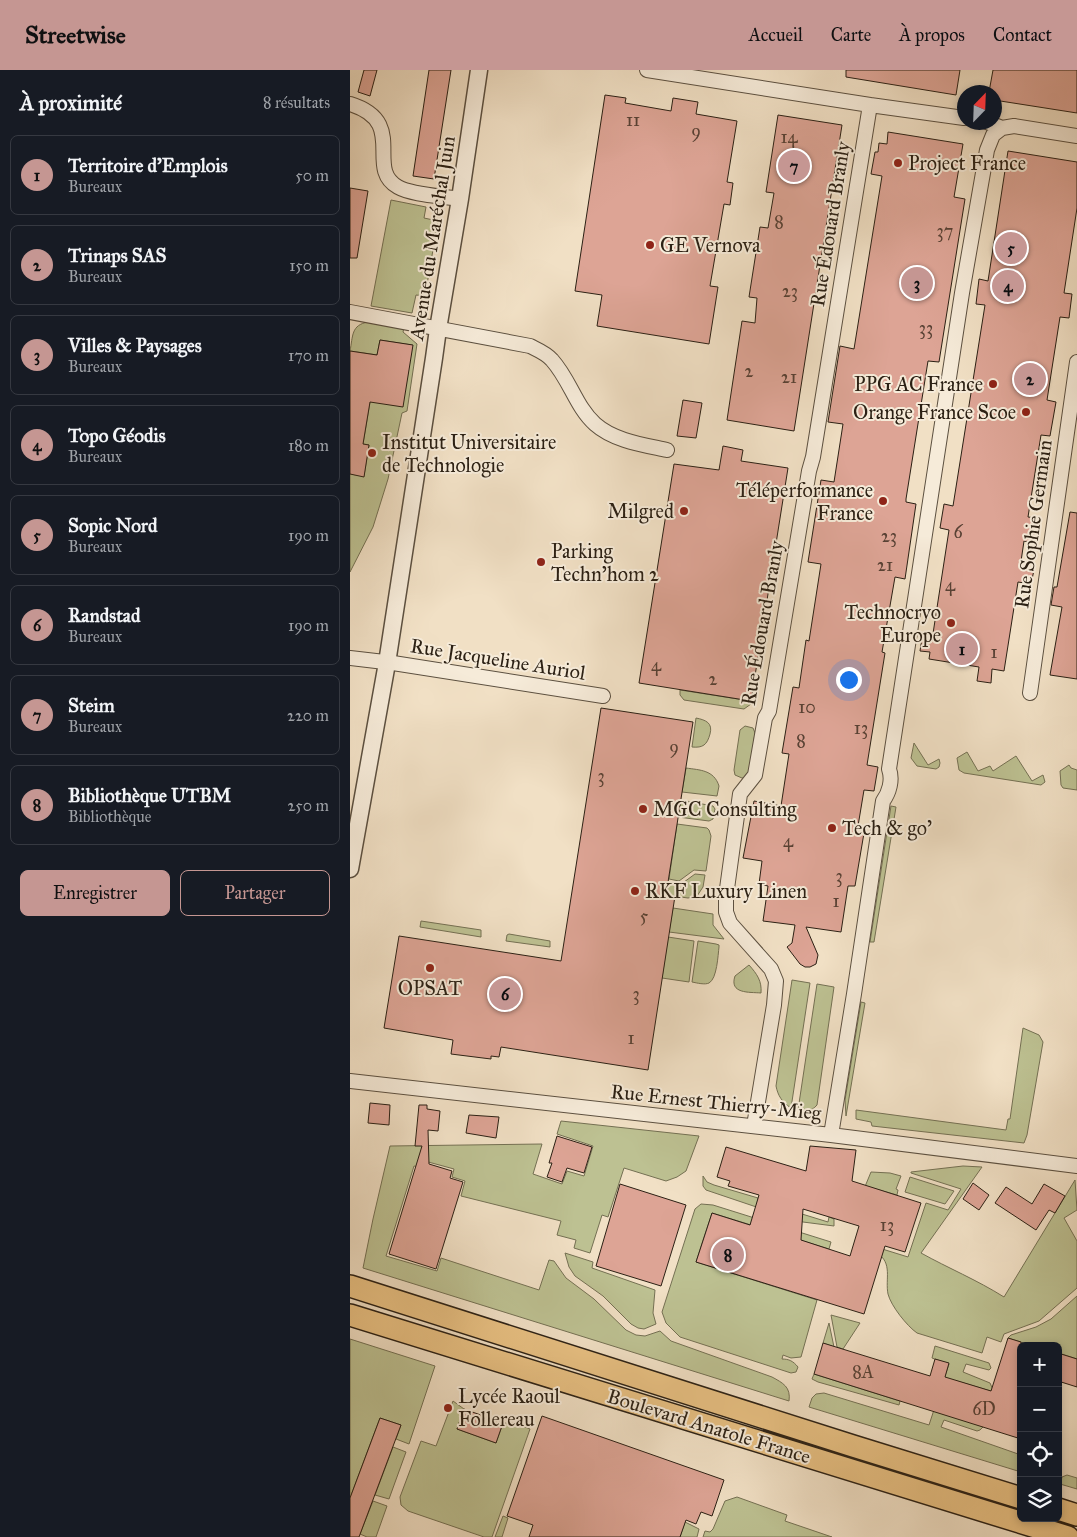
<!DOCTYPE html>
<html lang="fr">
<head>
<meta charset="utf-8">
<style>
  :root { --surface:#171b24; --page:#20242c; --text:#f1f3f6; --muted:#9ea1a6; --line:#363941; --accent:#c59692 }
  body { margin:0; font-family:"IM FELL Great Primer",serif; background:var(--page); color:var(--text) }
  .controls { position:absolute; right:15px; bottom:15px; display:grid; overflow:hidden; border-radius:8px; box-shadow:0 2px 8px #0003 }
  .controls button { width:45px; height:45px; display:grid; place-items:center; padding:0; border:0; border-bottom:1px solid var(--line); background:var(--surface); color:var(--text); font:25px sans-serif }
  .compass { position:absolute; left:607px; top:15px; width:45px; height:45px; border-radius:50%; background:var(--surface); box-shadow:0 2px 8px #0003; rotate:23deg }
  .you { position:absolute; left:498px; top:609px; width:18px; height:18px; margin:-12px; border:4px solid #fff; border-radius:50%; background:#1a73e8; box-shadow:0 0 0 8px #1a73e833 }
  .badge { display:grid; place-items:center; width:32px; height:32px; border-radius:50%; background:var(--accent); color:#111; font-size:16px; font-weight:700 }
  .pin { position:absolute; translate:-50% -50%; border:2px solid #fff; box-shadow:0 1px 5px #0006 }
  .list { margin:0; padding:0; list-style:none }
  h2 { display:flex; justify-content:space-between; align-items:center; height:65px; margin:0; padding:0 20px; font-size:21px }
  h2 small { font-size:16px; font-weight:400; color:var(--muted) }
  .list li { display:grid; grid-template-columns:32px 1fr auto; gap:15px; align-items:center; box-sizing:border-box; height:80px; margin:0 10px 10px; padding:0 10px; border:1px solid var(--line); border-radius:8px }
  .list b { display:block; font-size:19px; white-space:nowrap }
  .list p { margin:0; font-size:16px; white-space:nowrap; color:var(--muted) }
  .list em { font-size:16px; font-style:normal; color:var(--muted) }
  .actions { display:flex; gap:10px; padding:15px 20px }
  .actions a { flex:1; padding:11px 0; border:1px solid var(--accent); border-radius:8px; text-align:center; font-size:18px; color:var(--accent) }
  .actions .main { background:var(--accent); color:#111 }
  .icon { flex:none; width:28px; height:28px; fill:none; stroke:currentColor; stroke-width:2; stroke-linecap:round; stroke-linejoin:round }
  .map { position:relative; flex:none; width:727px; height:1467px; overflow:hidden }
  header { display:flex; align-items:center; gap:30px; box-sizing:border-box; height:70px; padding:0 25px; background:var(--accent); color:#111 }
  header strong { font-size:24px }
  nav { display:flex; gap:28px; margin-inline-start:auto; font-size:18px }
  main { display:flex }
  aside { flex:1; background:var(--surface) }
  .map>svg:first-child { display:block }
  .green { fill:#bdc192; stroke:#747053 }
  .building { fill:#dda495; stroke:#2b2014; fill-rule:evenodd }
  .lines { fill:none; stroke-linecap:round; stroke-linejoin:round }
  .minor-casing { stroke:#5c5040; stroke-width:16 }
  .tertiary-casing { stroke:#5c5040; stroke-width:19 }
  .primary-casing { stroke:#2b2014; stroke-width:24 }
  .minor { stroke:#f6ebd9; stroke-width:14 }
  .tertiary { stroke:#f6ebd9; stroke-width:16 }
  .primary { stroke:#e8c082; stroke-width:21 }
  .poi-dot { fill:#8f2418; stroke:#f6ebd9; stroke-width:2 }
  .labels { text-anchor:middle; stroke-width:4; stroke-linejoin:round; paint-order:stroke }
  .number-label { font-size:18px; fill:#584134 }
  .poi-label { font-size:20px; fill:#2b2014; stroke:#f6ebd9; text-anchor:start }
  .street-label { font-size:20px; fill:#2b2014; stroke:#f6ebd9 }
</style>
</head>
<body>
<header>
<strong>Streetwise</strong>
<nav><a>Accueil</a><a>Carte</a><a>À propos</a><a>Contact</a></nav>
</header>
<main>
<aside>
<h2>À proximité<small>8 résultats</small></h2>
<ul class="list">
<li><span class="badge">1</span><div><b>Territoire d'Emplois</b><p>Bureaux</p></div><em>50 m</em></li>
<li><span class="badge">2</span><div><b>Trinaps SAS</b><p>Bureaux</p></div><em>150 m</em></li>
<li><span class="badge">3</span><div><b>Villes &amp; Paysages</b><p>Bureaux</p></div><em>170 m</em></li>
<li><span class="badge">4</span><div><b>Topo Géodis</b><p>Bureaux</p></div><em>180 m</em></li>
<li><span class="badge">5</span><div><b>Sopic Nord</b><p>Bureaux</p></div><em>190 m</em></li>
<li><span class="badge">6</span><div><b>Randstad</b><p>Bureaux</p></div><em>190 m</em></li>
<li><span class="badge">7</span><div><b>Steim</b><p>Bureaux</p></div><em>220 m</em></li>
<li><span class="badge">8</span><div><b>Bibliothèque UTBM</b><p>Bibliothèque</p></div><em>250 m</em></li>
</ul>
<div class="actions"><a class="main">Enregistrer</a><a>Partager</a></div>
</aside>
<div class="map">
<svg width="727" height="1467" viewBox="0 0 727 1467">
  <rect width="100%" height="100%" fill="#f1e0c5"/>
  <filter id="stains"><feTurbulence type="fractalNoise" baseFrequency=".004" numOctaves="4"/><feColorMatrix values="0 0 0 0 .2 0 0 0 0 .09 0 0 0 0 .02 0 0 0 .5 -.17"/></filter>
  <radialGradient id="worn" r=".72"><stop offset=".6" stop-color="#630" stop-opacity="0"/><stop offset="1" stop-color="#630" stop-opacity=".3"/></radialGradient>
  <path class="green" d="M41 130 76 137 74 148 88 151 75 226 66 225 62 243 21 236Z
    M18 252 54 258 53 262 67 274 57 341 52 343 38 409 23 457 0 502V404L14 406 19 375 13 374 20 332 62 275 30 270 27 285 0 281C3 266 1 255 18 252Z
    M330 620 401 631V634L394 639 334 630 330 625Z
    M346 648C356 650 363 653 360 664 357 675 353 678 342 677Z
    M395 656 403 658 405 663 399 704 396 708H392L385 705 384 700 390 660Z
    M564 673 578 695 589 689 590 693 589 697 586 699 567 696 561 688Z
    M617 682 628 701 640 696 643 701 666 686 682 711 693 705 695 712 691 715 614 703 609 700 607 688Z
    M719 695 721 698 727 700V720L713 718 711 715 710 701Z
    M336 698C350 700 364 700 369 716L367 726 332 722Z
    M331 730 363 736 365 739 363 749 359 751 328 747Z
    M541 736 546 737 524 872H520Z
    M327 754 357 758 359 760 361 766 356 801 344 800 329 811 319 809Z
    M345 804 355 805 353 817 347 826 338 828 316 825 318 813 330 815Z
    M323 838 363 844V855L374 869 319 862Z
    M71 851 131 860V867L70 857Z
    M159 864 200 871V877L156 871 157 865Z
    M318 867 344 871 339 912 312 908Z
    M348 871 366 874 369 875V877C368 885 367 909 359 913 355 915 347 913 342 912Z
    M399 895C407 904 412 911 411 923 399 922 379 924 385 906Z
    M442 910 460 913 441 1038C432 1032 428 1026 426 1016Z
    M467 914 484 917 467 1035C461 1042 456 1041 448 1040Z
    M511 932 515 933 496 1046 495 1030Z
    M673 958 689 965 693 972 677 1065 674 1073 522 1056 521 1052 506 1049V1040L656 1060 658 1049H660Z
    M211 1051 349 1066 336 1101 327 1107 316 1111 274 1098 258 1147 252 1145 240 1183 224 1178 226 1170 207 1165 211 1151 111 1126 115 1111 102 1107 104 1099 71 1090 69 1097 64 1096 36 1186 87 1201 91 1188 189 1220 199 1190 204 1191 216 1208 244 1229 276 1260 286 1265 295 1266 310 1261 321 1271 422 1307C433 1313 441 1317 439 1331L13 1198 23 1149 40 1076 192 1074 183 1104 212 1114 217 1101 234 1106 243 1076 207 1064Z
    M613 1096 632 1097 571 1183C598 1198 627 1210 654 1227L725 1110 727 1140 714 1148 727 1171V1218L689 1251 654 1264 651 1272 637 1267 632 1283 567 1263C557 1256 541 1236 538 1224 535 1209 543 1193 527 1183L529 1178 558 1187 576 1133 598 1140 611 1119 561 1103V1102Z
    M521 1102 540 1103 551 1106 546 1119 548 1120 547 1125 522 1118 507 1136Z
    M353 1106 357 1112 364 1115 408 1128 407 1134 436 1147 356 1120 353 1116Z
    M560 1107 604 1121 595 1134 555 1122Z
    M351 1134 363 1135 481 1172 479 1179 362 1143 346 1192 467 1230 451 1287 441 1288 433 1285 432 1289C439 1289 443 1291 448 1297L446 1302 441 1303 330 1267 316 1253 312 1242 345 1139Z
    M452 1144 478 1152 479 1147 484 1149V1156L453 1152 440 1148Z
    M215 1183 243 1192 242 1198 305 1220 303 1243 306 1254 294 1259 288 1258 281 1254 253 1226 225 1206 219 1197Z
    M727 1226V1289L708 1283V1276H683L658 1268 661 1265 686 1257 701 1249Z
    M481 1245 510 1253 493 1279 487 1277Z
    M479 1253 484 1277 473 1273Z
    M0 1269 85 1296 59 1374 46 1369 51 1355 30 1348 0 1428Z
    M585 1276 639 1293 641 1298 639 1300 616 1294 613 1302 640 1313 644 1322 607 1311 633 1357 630 1360 627 1361 594 1350 591 1357 671 1385V1402L459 1337 462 1328 466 1324 474 1323 579 1355 599 1294 582 1288Z
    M464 1304 550 1331 549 1335 468 1312 462 1309Z
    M103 1331 114 1339 107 1359 146 1373 153 1353H165L180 1359 142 1467H134L58 1441 51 1435 50 1427 71 1371 86 1376Z
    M43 1377 56 1382 39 1429 25 1425Z
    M717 1405 727 1408V1419L710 1414 712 1407Z
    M387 1427 437 1445 435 1451 482 1467H353L355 1461 360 1462 363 1459 375 1431Z
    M23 1431 37 1436 26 1467H17L10 1464Z
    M153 1446 158 1448 152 1467H145Z
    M335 1452 349 1459 347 1467H330Z"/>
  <path class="building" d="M14 0H27L20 26 8 22Z
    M79 0H101L84 109 63 106Z
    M496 0H610L606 25 496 7Z
    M643 0H727V43L644 30V22H639Z
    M255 25 276 28 275 33 321 41 323 28 348 32 346 44 387 51 377 112 383 113 380 135 374 134 360 216 368 217 359 274 247 256 252 225 225 221Z
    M428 45 492 55 444 361 377 350 392 251 405 253 407 228 399 227 410 157 418 158 424 123 416 122Z
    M538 62 613 74 604 127 615 129 589 292 578 291 556 429V432L566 434 555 509 545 507 532 582 535 583 517 695 528 697 524 721 514 720 507 762 514 763 505 816H498L491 862 456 857 468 885 466 894 460 897H455L450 894 437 877 442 873 445 855 413 851 418 816 409 814 412 791 393 788 404 731 431 736 439 684 432 683 443 617 449 618 456 570 459 571 471 494 458 492 471 410 484 412 493 354 478 352 490 276 504 279 532 106 521 104 525 82H528L529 73 537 74Z
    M658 81 727 92V138L714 223 722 224 719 248 710 247 697 330 706 332 700 366 691 365 678 447 687 448 683 473 674 471 670 498 684 500 681 514 668 512 654 601 642 599 641 613 627 611 629 597 579 589 580 582 570 581 572 568 582 570 599 460 590 458 594 434 603 436 635 235 626 234 629 209 638 211Z
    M0 118 18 121 7 188H0Z
    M30 270 63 275 53 337 20 332 13 374 19 375 14 407 0 404V281L27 285Z
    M333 330 352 333 346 368 327 366Z
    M373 376 393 380 391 391 438 398 401 631 289 613 324 394 369 400Z
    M720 442 727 443V609L700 605 712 537 701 535 704 517H707Z
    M251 638 343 652 316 825 325 826 298 1000 151 977 149 987 141 986V989L101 984 103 970 34 958 49 866 211 891Z
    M20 1033 40 1035 39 1055 18 1053Z
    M69 1035H77V1039L90 1041 88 1061 78 1060 79 1094 102 1101 100 1108 113 1112 86 1199 39 1184 72 1076H65Z
    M119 1045 149 1047 146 1068 116 1063Z
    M207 1066 242 1077 234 1103 217 1098 212 1112 197 1107 202 1093H199Z
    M460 1076 506 1080 502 1111 571 1133 555 1182 535 1176 514 1244 346 1192 362 1143 400 1155 409 1125 378 1116 380 1111 367 1107 376 1077 456 1101ZM453 1139 509 1156 500 1186 451 1170Z
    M623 1113 639 1125 629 1140 613 1129Z
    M270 1114 336 1135 311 1216 246 1196Z
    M694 1114 715 1126 705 1143 699 1140 686 1160 645 1133 656 1117 682 1134Z
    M658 1268 671 1272V1369L464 1304 473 1273 580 1306 585 1289 599 1293 595 1307 641 1321Z
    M708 1283 727 1289V1317L708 1311Z
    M114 1339 153 1353 146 1373 107 1359Z
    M192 1346 374 1410 362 1446 351 1442 346 1454 336 1450 330 1467H179L183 1455 157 1446Z
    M30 1348 51 1355 9 1467H0V1428Z"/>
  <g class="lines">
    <defs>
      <path id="minor" d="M297 0 520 35 614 48
        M0 34C59 52 14 98 48 117 62 125 93 126 110 129
        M637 52 652 58 664 56 727 66
        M0 242 180 276C188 280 196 283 202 290 220 310 226 337 245 354 264 371 294 375 317 380
        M0 588 43 593 253 626
        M680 623 727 292
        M0 1011 481 1065 727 1096
        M404 1056 424 935 426 911 421 899 380 853 376 842V826L390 724 405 705 415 648 419 641 459 401 463 387 520 35
        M481 1065 504 924 533 731C539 723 543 710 539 699L612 223 637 80 643 65 652 58"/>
      <path id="tertiary" d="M0 799 37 593 84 288 88 259 110 129 129 0"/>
      <path id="primary" d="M0 1216 503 1376 671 1428
        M0 1245 718 1467
        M708 1439 727 1445"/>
    </defs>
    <use href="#minor" class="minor-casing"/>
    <use href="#tertiary" class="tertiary-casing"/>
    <use href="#primary" class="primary-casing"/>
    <use href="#minor" class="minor"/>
    <use href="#tertiary" class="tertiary"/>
    <use href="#primary" class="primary"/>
  </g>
  <g class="poi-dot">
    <circle cx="548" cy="93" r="5"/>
    <circle cx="300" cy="175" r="5"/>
    <circle cx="643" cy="314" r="5"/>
    <circle cx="676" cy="342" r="5"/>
    <circle cx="22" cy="383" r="5"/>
    <circle cx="533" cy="431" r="5"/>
    <circle cx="334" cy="441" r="5"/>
    <circle cx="191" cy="492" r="5"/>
    <circle cx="601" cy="553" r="5"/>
    <circle cx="293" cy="739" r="5"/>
    <circle cx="482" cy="758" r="5"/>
    <circle cx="285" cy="821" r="5"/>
    <circle cx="80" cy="898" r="5"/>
    <circle cx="98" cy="1338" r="5"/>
  </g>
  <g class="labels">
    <g class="number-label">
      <text x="283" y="56">11</text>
      <text x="346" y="67">9</text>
      <text x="439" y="73">14</text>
      <text x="429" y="158">8</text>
      <text x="595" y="167">37</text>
      <text x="440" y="227">23</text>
      <text x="576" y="264">33</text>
      <text x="399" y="307">2</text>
      <text x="439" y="313">21</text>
      <text x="608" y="468">6</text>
      <text x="539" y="472">23</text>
      <text x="535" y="501">21</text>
      <text x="600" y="521">4</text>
      <text x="644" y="588">1</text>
      <text x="306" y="601">4</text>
      <text x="363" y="615">2</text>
      <text x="457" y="643">10</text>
      <text x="511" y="664">13</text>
      <text x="451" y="677">8</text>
      <text x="324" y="683">9</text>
      <text x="251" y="712">3</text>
      <text x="438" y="777">4</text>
      <text x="489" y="812">3</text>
      <text x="486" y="837">1</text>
      <text x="294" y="852">5</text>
      <text x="286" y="930">3</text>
      <text x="281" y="974">1</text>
      <text x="537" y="1161">13</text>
      <text x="513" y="1308">8A</text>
      <text x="634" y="1345">6D</text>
    </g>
    <g class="poi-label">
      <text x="558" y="100">Project France</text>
      <text x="310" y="182">GE Vernova</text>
      <text x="633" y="321" text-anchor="end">PPG AC France</text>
      <text x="666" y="349" text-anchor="end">Orange France Scoe</text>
      <text x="32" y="379">Institut Universitaire<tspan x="32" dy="23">de Technologie</tspan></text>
      <text x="523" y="427" text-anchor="end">Téléperformance<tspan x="523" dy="23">France</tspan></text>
      <text x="324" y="448" text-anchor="end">Milgred</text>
      <text x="201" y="488">Parking<tspan x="201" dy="23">Techn'hom 2</tspan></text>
      <text x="591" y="549" text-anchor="end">Technocryo<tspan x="591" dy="23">Europe</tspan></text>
      <text x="303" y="746">MGC Consulting</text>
      <text x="492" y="765">Tech &amp; go'</text>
      <text x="295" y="828">RKF Luxury Linen</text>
      <text x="80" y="925" text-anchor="middle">OPSAT</text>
      <text x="108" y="1333">Lycée Raoul<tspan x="108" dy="23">Follereau</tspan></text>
    </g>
    <g class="street-label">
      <text transform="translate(480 154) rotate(-81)" y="7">Rue Édouard Branly</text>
      <text transform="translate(82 168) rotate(-81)" y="7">Avenue du Maréchal Juin</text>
      <text transform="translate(683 454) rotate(-82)" y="7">Rue Sophie Germain</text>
      <text transform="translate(412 553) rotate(-80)" y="7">Rue Édouard Branly</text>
      <text transform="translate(148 589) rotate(9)" y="7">Rue Jacqueline Auriol</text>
      <text transform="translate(366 1032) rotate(6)" y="7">Rue Ernest Thierry-Mieg</text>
      <text transform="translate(359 1356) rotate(17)" y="7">Boulevard Anatole France</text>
    </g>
  </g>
  <rect width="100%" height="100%" filter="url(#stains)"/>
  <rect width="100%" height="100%" fill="url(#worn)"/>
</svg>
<div class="controls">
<button>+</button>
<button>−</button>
<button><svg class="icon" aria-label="locate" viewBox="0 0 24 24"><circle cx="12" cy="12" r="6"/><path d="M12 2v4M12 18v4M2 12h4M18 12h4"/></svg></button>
<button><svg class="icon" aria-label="layers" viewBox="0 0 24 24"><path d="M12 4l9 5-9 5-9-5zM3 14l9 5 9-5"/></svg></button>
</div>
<svg class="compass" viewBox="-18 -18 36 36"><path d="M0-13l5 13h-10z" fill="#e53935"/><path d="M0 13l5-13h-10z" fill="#9ea1a6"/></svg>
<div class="you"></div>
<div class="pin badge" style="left:612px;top:579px">1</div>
<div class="pin badge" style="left:680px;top:309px">2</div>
<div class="pin badge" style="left:567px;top:213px">3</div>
<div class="pin badge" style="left:658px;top:216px">4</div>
<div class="pin badge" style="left:661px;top:178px">5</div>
<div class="pin badge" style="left:155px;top:924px">6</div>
<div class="pin badge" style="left:444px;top:96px">7</div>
<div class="pin badge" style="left:378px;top:1185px">8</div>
</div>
</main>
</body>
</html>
